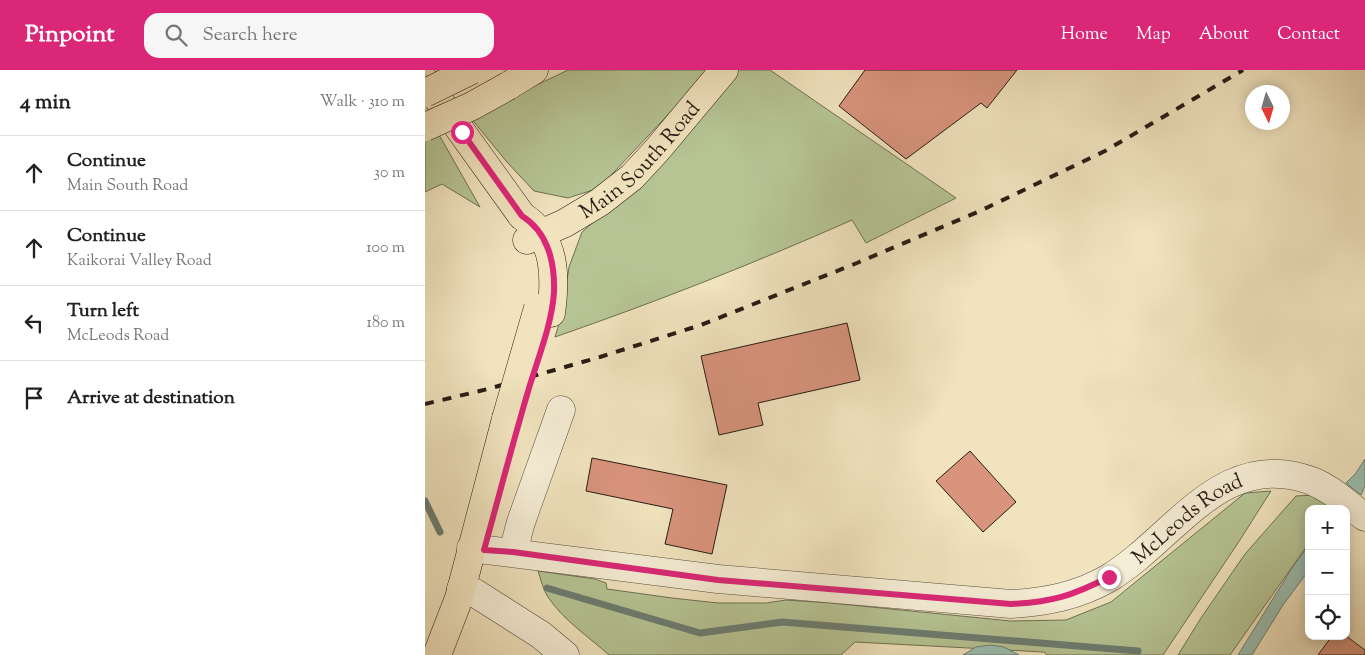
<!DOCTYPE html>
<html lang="en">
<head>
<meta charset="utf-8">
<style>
  :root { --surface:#fff; --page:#f6f6f6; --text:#222; --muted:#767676; --line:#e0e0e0; --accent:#db2777 }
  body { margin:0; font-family:"Sorts Mill Goudy",serif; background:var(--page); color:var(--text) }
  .controls { position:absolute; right:15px; bottom:15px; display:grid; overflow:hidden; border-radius:10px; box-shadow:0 2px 12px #0003 }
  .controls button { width:45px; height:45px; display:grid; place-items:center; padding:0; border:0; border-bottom:1px solid var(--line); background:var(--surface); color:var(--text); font:25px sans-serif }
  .compass { position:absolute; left:820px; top:15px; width:45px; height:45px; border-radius:50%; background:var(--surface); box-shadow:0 2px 12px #0003; rotate:175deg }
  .stop { position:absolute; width:15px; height:15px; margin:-11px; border:4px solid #db2777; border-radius:50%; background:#fff }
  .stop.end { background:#db2777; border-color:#fff; box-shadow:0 1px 5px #0008 }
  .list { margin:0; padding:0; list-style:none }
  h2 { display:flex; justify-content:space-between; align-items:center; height:65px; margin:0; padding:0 20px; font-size:21px }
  h2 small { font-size:16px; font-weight:400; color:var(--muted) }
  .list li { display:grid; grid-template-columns:32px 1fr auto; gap:15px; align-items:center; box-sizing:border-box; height:75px; padding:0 20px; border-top:1px solid var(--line) }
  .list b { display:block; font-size:19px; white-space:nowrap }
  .list p { margin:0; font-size:16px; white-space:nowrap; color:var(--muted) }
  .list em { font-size:16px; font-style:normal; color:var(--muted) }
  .icon { flex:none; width:28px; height:28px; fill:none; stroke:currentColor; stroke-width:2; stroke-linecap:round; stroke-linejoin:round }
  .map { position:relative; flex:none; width:940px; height:585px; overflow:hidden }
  header { display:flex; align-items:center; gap:30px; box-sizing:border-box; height:70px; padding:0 25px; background:var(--accent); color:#fff }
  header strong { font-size:24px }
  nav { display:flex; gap:28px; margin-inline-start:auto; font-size:18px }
  .search { width:350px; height:45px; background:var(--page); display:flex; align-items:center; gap:12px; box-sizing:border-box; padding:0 18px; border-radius:15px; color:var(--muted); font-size:19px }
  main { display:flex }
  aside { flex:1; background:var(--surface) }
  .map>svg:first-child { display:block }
  .green { fill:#b6c494; stroke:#6e7054 }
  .water { fill:#9abeb0; stroke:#6c7d72 }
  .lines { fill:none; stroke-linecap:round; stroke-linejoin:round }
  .stream { stroke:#6c7d72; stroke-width:7 }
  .building { fill:#d9947d; stroke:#271c15 }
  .minor-casing { stroke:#594e3f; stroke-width:29 }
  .major-casing { stroke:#271c15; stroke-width:29 }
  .highway-casing { stroke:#271c15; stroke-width:29 }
  .minor { stroke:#f5edd5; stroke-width:28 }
  .major { stroke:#f0e3be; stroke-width:28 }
  .highway { stroke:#f0e3be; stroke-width:28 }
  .rail { stroke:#271c15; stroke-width:4; stroke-dasharray:9 9; stroke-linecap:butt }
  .major-bridge-casing { stroke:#271c15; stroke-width:29; stroke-linecap:butt }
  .highway-bridge-casing { stroke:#271c15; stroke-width:29; stroke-linecap:butt }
  .major-bridge { stroke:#f0e3be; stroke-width:28 }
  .highway-bridge { stroke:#f0e3be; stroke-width:28 }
  .route { stroke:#db2777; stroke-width:6 }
  .labels { text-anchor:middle; stroke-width:4; stroke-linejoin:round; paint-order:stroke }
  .street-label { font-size:21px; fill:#271c15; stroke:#f5edd5 }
</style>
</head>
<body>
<header>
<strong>Pinpoint</strong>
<div class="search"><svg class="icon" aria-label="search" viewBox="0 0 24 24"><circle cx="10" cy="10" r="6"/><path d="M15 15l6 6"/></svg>Search here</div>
<nav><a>Home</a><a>Map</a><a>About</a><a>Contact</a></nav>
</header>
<main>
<aside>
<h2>4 min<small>Walk · 310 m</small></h2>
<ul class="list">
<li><svg class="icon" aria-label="ahead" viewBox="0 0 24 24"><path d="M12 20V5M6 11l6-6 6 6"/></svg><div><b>Continue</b><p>Main South Road</p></div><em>30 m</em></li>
<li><svg class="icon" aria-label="ahead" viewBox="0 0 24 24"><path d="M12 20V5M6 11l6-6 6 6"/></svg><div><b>Continue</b><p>Kaikorai Valley Road</p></div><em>100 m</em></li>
<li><svg class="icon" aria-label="left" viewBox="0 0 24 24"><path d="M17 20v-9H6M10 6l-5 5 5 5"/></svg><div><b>Turn left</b><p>McLeods Road</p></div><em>180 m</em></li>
<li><svg class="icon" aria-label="arrive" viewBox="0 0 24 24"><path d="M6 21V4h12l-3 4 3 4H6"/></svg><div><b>Arrive at destination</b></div></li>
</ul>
</aside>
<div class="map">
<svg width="940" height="585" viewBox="0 0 940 585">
  <rect width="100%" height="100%" fill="#f0e3be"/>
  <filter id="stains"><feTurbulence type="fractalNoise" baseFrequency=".004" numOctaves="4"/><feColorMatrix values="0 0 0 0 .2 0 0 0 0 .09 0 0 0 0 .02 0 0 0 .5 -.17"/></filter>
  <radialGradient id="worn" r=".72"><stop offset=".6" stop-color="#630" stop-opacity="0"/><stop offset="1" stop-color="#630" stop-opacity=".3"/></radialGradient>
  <path class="green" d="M143 0H285L174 118 143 128 109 121 81 91 45 47Z
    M311 0H345L531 128 441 173 427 150C330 193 231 232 130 267L137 244 144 197 157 162 190 133Z
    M13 63 55 137 17 114 0 122V68Z
    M846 421 813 473 738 585H622L619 582 430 572 416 585H184C164 567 138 550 123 527 118 519 116 510 113 501L170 509 181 513 182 519 247 528 293 533H341L361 530 406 533 586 551 641 550 686 532 820 423Z
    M890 425 908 439H884V473L805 585H753L776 548 820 484 871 426Z"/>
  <path class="water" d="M940 389V416L936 425 921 413 931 403Z
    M884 475V500L858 535 827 585H813L867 498Z
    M565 575 579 577 594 585H538L551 577Z"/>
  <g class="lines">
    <path class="stream" d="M0 431 15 462
      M122 518 275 563 357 552 713 581"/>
  </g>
  <path class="building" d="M440 0H592L562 38 556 33 481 89 414 36Z
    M422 253 435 310 333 333 338 355 294 365 276 286Z
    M545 381 591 432 558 462 511 411Z
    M167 388 302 415 287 484 240 474 248 439 161 421Z
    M907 566H921L940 580V585H893Z"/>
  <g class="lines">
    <defs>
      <g id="minor">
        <path id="s1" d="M46 478 293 509 586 534C621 532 653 526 684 508 750 468 797 377 887 411 909 420 921 434 940 447"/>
        <path d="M88 482 96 452 136 340"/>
        <path d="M36 519 50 523 116 565 140 585"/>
      </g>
      <g id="major">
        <path d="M0 11 97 146C131 167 131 207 126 243"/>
        <path id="s2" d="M102 170 140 153 175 132 207 107 232 80 299 0"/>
        <path d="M12 585 34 528 81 349"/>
      </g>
      <path id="highway" d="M83 16 109 0"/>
    </defs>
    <use href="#minor" class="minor-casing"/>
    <use href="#major" class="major-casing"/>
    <use href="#highway" class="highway-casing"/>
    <use href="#minor" class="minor"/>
    <use href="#major" class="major"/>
    <use href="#highway" class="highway"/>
    <path class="rail" d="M0 334 63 319 175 287 276 255 432 193 555 141 680 81 818 0"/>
    <defs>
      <path id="major-bridge" d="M81 349 113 238"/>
      <path id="highway-bridge" d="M0 23 47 0
        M0 57 47 36 83 16"/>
    </defs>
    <use href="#major-bridge" class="major-bridge-casing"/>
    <use href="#highway-bridge" class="highway-bridge-casing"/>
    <use href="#major-bridge" class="major-bridge"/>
    <use href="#highway-bridge" class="highway-bridge"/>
  </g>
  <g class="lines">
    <path class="route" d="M37 62 97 146C123 162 130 193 129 222 127 254 113 288 104 318 88 372 74 426 59 480L88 482 293 510 586 534C627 532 647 526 684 507"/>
  </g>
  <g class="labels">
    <g class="street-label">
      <text dy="7" stroke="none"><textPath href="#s2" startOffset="140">Main South Road</textPath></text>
      <text dy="7" stroke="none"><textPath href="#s1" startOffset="744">McLeods Road</textPath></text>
    </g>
  </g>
  <rect width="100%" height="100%" filter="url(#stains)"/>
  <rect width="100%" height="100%" fill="url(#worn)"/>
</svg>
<div class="controls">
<button>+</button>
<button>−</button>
<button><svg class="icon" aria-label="locate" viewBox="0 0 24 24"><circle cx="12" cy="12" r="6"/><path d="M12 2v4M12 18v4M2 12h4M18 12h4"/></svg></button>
</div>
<svg class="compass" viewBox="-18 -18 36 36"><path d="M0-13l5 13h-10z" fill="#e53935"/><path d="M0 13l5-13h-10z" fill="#767676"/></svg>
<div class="stop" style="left:37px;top:62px"></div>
<div class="stop end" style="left:684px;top:507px"></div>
</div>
</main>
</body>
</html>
